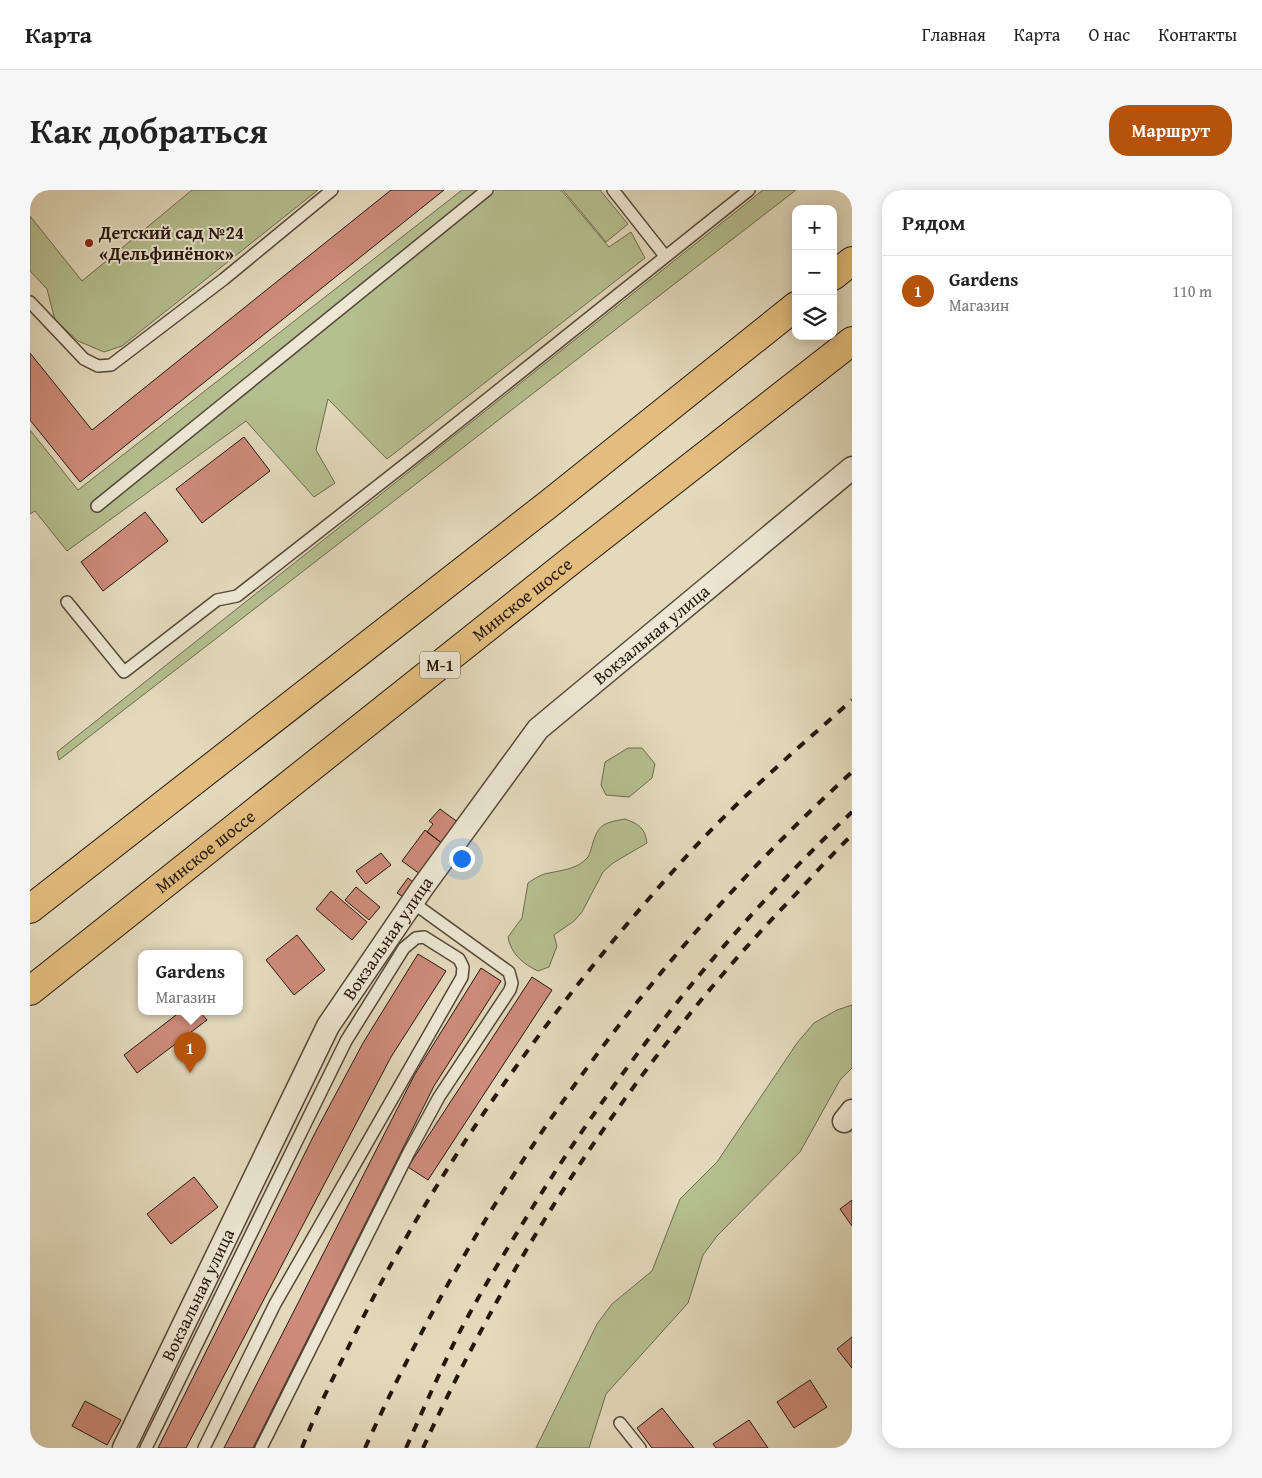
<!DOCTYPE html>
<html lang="ru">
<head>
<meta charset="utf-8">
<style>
  :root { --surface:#fff; --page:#f6f6f6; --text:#222; --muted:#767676; --line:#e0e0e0; --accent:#b45309 }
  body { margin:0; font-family:"Gentium Book Plus",serif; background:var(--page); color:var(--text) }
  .controls { position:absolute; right:15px; top:15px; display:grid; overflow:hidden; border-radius:10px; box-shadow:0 2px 12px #0003 }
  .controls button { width:45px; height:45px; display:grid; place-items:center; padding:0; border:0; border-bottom:1px solid var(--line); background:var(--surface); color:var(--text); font:25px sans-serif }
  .you { position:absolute; left:431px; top:668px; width:18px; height:18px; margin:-12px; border:4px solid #fff; border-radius:50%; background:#1a73e8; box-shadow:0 0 0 8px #1a73e833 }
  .badge { display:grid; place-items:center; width:32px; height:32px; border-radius:50%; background:var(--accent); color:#fff; font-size:16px; font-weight:700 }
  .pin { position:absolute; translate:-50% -41px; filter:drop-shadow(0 1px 2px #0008) }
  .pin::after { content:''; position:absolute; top:26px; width:18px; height:15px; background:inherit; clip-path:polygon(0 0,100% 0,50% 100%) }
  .popup { position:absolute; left:108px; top:760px; width:105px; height:65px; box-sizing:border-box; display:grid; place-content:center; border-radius:10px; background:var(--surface); filter:drop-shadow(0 1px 4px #0005); font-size:16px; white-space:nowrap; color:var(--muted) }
  .popup b { font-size:19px; color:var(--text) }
  .popup::after { content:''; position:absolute; left:50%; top:100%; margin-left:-10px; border:10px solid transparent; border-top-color:var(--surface) }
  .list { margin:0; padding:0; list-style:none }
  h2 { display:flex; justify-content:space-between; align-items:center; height:65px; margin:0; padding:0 20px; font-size:21px }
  h2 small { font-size:16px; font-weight:400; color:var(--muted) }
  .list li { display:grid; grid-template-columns:32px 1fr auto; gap:15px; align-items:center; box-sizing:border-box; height:70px; padding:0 20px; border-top:1px solid var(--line) }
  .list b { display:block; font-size:19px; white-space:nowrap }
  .list p { margin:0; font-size:16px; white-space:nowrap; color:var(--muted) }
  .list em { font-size:16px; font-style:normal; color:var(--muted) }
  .icon { flex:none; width:28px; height:28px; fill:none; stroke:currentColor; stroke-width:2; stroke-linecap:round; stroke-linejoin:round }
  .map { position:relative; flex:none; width:822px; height:1258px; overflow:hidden; border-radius:20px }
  header { display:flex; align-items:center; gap:30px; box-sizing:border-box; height:70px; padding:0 25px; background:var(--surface); border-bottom:1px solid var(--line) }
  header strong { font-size:24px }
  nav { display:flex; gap:28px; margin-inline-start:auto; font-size:18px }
  .intro { display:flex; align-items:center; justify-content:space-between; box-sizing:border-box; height:120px; padding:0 30px }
  h1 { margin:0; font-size:35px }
  .button { padding:12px 22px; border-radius:20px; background:var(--accent); color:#fff; font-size:18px; font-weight:700 }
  main { display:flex; gap:30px; padding:0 30px }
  aside { flex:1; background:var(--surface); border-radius:20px; box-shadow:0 2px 12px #0003 }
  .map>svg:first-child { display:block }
  .green { fill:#b5bf90; stroke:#6e6a4f }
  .building { fill:#ce8b7a; stroke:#26160e }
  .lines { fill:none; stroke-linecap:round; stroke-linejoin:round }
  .lane-casing { stroke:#55473a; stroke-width:14 }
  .street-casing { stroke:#55473a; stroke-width:25 }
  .highway-casing { stroke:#26160e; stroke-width:30 }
  .lane { stroke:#ede7d3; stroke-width:11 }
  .street { stroke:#ede7d3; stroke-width:22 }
  .highway { stroke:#e2bd7e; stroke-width:28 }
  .rail { stroke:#26160e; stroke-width:4; stroke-dasharray:9 9; stroke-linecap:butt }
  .poi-dot { fill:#8f2418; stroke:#ede7d3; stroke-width:2 }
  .labels { text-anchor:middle; stroke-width:4; stroke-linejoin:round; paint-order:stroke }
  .shield { fill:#ede7d3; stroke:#625549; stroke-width:1 }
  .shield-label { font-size:16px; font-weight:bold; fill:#26160e }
  .poi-label { font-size:18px; font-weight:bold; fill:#26160e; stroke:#ede7d3; text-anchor:start }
  .street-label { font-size:18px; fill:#26160e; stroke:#ede7d3 }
</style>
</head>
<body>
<header>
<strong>Карта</strong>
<nav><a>Главная</a><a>Карта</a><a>О нас</a><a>Контакты</a></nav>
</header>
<div class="intro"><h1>Как добраться</h1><a class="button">Маршрут</a></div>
<main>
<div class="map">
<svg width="822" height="1258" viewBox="0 0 822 1258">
  <rect width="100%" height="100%" fill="#e3dabc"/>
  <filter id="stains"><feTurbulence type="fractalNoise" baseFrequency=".004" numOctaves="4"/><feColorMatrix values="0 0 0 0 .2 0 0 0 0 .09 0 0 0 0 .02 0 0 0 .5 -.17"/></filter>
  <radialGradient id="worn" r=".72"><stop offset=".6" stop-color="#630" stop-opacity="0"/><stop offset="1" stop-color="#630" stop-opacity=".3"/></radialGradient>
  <path class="green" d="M162 0H288L92 156 74 162 48 151 25 130 17 99 0 81V26L52 91Z
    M432 0H531L579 57 601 42 615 68 357 269 298 209 286 260 305 293 284 307 216 231 37 361 5 321 0 324V240L48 300Z
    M533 0H570L598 34 576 52Z
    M733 0H766L29 570 27 562Z
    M598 558H612L625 574 622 588 599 607 576 605 571 595 575 572Z
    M595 629C609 634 615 638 617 653L583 673 573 682 552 722 544 731 524 745 527 756 519 777 508 781C493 774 481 764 478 747L492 728 498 693C504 689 511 684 519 683 533 680 548 679 558 667 560 664 561 659 562 656 568 635 572 633 595 629Z
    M822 815V878L810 890 770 962 687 1046 673 1065 658 1113 576 1204 559 1258H506L567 1134 582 1114 622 1081 650 1009 687 972 767 853 784 833 807 820Z"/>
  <path class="building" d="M361 0H414L50 292 0 230V163L62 240Z
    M214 247 240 281 172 333 146 299Z
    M115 322 138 351 73 401 51 372Z
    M410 619 429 633 413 654 397 642 403 634 399 631Z
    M395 640 413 654 390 684 372 671Z
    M351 663 361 675 336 694 326 681Z
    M378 688 385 694 375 708 367 703Z
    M326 697 350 717 339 730 315 710Z
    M301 701 337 732 322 750 286 719Z
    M267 745 295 780 264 805 236 770Z
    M388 764 416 781 361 867 156 1258H128L286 941 333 853Z
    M451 778 471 791 404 896 223 1258H194L385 884Z
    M502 787 522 800 398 990 378 977Z
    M150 822H170L177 830 107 883 94 865Z
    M164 987 188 1017 141 1054 117 1024Z
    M822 1010V1036L810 1019Z
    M822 1147V1178L807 1159Z
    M780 1190 797 1217 764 1238 747 1212Z
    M55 1211 91 1230 77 1255 42 1236Z
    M632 1218 664 1258H622L607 1238Z
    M719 1230 738 1258H686L683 1254Z"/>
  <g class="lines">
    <defs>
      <path id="lane" d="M583 0 635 66
        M0 112 54 169 68 176 81 175 194 89 302 0
        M67 316 457 0
        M37 412 94 482 187 410 207 406 396 258 719 0
        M590 1233 610 1258
        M116 1258 316 851 374 758 386 748 394 747 429 769 433 777 432 787 245 1114 174 1258
        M231 1258 378 964 409 907 480 800 482 793 479 782 382 712"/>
      <g id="street">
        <path d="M814 931 822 921"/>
        <path id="s1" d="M94 1258 298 836 392 698 508 539 822 278"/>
      </g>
      <g id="highway">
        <path d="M803 86 822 71"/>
        <path d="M0 719 520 313 766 116"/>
        <path id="s2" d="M0 801 543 369 822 151"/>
      </g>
    </defs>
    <use href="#lane" class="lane-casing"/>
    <use href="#street" class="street-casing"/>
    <use href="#highway" class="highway-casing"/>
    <use href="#lane" class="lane"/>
    <use href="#street" class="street"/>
    <use href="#highway" class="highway"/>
    <path class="rail" d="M272 1258C285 1224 301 1192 317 1160 403 981 521 816 654 669 706 611 765 561 822 510
      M335 1258C451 1003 615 771 822 582
      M376 1258C392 1222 408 1186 425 1151 449 1104 477 1059 504 1015 594 871 699 738 822 622
      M393 1258C485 1057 608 868 762 708 782 687 801 665 822 645"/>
  </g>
  <circle class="poi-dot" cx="59" cy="53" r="5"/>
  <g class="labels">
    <rect class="shield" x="390" y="461.5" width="40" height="27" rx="4"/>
    <g class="shield-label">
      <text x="410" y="481">М-1</text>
    </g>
    <g class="poi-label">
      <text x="69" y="49">Детский сад №24<tspan x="69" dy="21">«Дельфинёнок»</tspan></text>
    </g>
    <g class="street-label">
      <text dy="6" stroke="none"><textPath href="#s2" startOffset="629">Минское шоссе</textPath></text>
      <text dy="6" stroke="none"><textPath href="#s1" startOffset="980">Вокзальная улица</textPath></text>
      <text dy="6" stroke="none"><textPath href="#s2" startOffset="224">Минское шоссе</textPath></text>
      <text dy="6" stroke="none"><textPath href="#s1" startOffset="575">Вокзальная улица</textPath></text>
      <text dy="6" stroke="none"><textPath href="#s1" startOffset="170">Вокзальная улица</textPath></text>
    </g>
  </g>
  <rect width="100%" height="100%" filter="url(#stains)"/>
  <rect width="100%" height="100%" fill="url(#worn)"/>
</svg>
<div class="controls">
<button>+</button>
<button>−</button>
<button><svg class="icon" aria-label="layers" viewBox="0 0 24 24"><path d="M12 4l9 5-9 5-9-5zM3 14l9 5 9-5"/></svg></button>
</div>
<div class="you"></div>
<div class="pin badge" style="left:160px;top:883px">1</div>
<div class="popup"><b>Gardens</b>Магазин</div>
</div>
<aside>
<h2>Рядом<small></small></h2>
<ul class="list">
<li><span class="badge">1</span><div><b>Gardens</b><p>Магазин</p></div><em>110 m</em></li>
</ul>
</aside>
</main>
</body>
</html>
